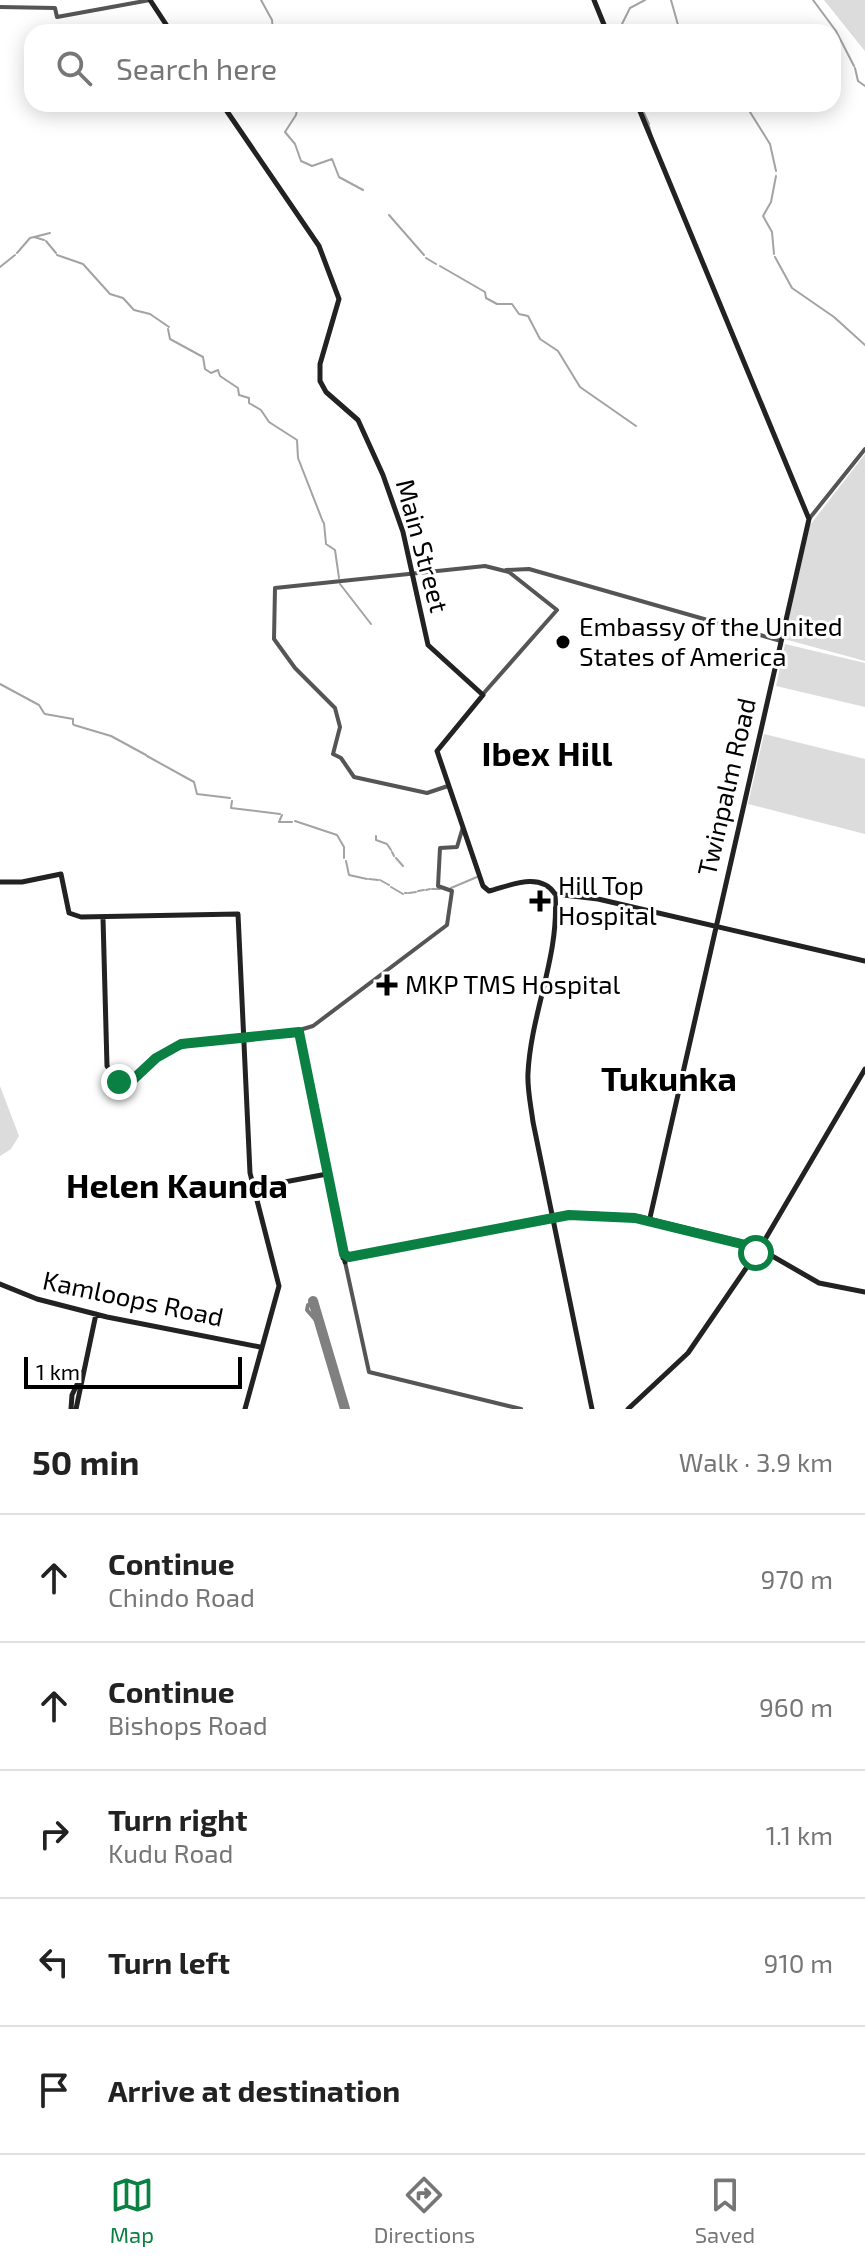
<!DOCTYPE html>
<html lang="en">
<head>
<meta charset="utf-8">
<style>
  :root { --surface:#fff; --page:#f6f6f6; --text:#222; --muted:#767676; --line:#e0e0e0; --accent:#0b8043 }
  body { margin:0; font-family:"Exo 2",sans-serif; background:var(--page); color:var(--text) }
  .scale { position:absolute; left:24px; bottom:20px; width:218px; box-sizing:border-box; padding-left:8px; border:4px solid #000; border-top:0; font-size:22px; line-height:28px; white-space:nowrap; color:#000; -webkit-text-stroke:6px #fff; paint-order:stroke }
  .stop { position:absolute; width:24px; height:24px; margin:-18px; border:6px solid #0b8043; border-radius:50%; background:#fff }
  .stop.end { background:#0b8043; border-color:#fff; box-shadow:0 2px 8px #0008 }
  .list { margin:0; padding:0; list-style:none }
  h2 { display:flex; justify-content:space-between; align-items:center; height:104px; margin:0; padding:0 32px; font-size:34px }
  h2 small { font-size:26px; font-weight:400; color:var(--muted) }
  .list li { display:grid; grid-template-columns:52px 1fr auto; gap:24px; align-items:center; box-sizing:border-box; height:128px; padding:0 32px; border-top:2px solid var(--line) }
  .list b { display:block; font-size:30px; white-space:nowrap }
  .list p { margin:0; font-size:26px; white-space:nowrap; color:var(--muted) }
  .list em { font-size:26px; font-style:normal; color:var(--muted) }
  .icon { flex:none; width:44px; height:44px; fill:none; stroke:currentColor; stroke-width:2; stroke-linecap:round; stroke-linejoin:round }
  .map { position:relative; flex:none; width:865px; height:1409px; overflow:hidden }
  .search { position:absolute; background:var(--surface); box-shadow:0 4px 20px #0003; left:24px; right:24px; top:24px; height:88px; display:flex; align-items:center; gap:20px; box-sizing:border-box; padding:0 28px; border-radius:24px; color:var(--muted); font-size:30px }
  .sheet { height:744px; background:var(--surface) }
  nav { display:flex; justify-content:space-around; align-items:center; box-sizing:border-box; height:112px; border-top:2px solid var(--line); background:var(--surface); font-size:22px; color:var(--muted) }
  nav a { display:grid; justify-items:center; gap:4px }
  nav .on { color:var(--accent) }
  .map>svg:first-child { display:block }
  .green { fill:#dcdcdc }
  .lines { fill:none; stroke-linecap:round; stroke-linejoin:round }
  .stream { stroke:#a3a3a3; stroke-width:2 }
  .taxiway { stroke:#808080; stroke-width:4 }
  .runway { stroke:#808080; stroke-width:10 }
  .tertiary { stroke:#555; stroke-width:4 }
  .secondary { stroke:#222; stroke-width:5 }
  .route { stroke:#0b8043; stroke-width:10 }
  .poi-dot { fill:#000; stroke:#fff; stroke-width:3 }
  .labels { text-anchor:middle; stroke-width:6; stroke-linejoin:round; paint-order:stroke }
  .street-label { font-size:26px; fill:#000; stroke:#fff }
  .poi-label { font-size:26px; fill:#000; stroke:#fff; text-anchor:start }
  .district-label { font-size:34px; font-weight:bold; fill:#000; stroke:#fff }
</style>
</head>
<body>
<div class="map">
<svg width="865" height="1409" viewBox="0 0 865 1409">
  <rect width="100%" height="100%" fill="#fff"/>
  <path class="green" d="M824 0H865V51L864 50Z
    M865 454V661L784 639 810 525Z
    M785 644 865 663V707L776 686Z
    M764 734 865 759V834L748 804Z
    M0 1086 19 1136 11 1149 0 1156Z"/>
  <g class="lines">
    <path class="stream" d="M261 0 272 20 273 32
      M671 0 680 32
      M813 0 836 31 854 66
      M618 32 630 8 645 0
      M855 68 858 81 865 86
      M298 104 296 115 285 132 295 144 301 161 312 166 332 159 339 177 363 190
      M640 104 649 124
      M745 104 770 144 776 171
      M649 126 653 141
      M389 215 424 255
      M34 237 44 240
      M46 241 56 253
      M17 253 30 238 50 233
      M774 254 772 232 763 216 771 202 776 176
      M57 255 83 264 110 294 123 298 134 310 150 314 169 327
      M775 257 792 288 834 317 865 345
      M426 258 436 264
      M440 266 485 292 486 298 497 304H512L519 314 528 316 540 339 558 351 580 387 636 426
      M0 267 15 255
      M168 329 170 339 203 357 205 369 211 373 218 370 220 376 238 388 239 395 249 398V403L261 410 269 422 297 440 298 458 323 522
      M324 523 326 544 335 550 339 578
      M340 584 371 624
      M0 684 39 705 44 713
      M45 714 73 719V724
      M74 725 111 736 146 755
      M147 756 194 782 197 794 230 798
      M232 801 231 808 280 814
      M282 815 279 822H292
      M295 821 337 835 344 847V858
      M376 836V840L387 844 391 850
      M392 852 394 856
      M396 858 403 866
      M346 861 349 875 367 879
      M369 879 378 880
      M380 880 389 885
      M391 887 403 894
      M451 888 477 877
      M432 889H440
      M426 890 430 889
      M418 891 424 890
      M405 893H407
      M409 893 416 892"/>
    <path class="taxiway" d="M313 1304 308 1305 307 1310 320 1325"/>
    <path class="runway" d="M313 1301 345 1409"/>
    <path class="tertiary" d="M0 7 55 8 57 17 150 0
      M809 519 865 449
      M506 570 529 569 781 641
      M448 786 427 793 354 777 341 758 333 754 340 727 335 708 295 668 274 639 275 588 485 566 509 572 557 610 483 694
      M299 1032 325 1158
      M242 1039 286 1034 313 1026 447 925 452 891 438 886 440 848 457 847 463 827
      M345 1262 369 1372 521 1409"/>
    <path class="secondary" d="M150 0 171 32
      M594 0 607 32
      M222 104 319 246 339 299 320 364V381L326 392 358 420 383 475 403 532 428 645 483 695 437 751 483 886 489 891C509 886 540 871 555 894
      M637 104 809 519 649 1222
      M0 882H22L61 874 69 913 81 917 238 914 250 1173 279 1286 245 1409
      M555 894C560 956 531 1012 528 1073 527 1089 531 1106 533 1122L592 1409
      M555 894 598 899 865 961
      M103 918 107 1066 124 1088C169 1043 181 1043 242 1039
      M325 1158 345 1262
      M253 1188 327 1174
      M343 1258 543 1218 593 1214 640 1217 753 1245 819 1283 865 1292
      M0 1284 37 1299 107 1317 260 1347
      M71 1409 72 1395 83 1372
      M76 1409 96 1314
      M628 1409 688 1353 760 1248 865 1069"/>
  </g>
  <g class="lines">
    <path class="route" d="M119 1082 124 1088 156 1058 181 1044 299 1032 344 1254 349 1257 569 1215 635 1218 754 1247 756 1253"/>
  </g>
  <g class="poi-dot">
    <circle cx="563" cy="642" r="8"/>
    <path d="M536 889h8v8h8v8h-8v8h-8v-8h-8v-8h8z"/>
    <path d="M383 973h8v8h8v8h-8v8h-8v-8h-8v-8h8z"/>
  </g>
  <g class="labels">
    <g class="street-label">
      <text transform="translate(422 546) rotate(75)" y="9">Main Street</text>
      <text transform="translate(727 787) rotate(-77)" y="9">Twinpalm Road</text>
      <text transform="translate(133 1299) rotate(12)" y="9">Kamloops Road</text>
    </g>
    <g class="poi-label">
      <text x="579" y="636">Embassy of the United<tspan x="579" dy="30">States of America</tspan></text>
      <text x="558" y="895">Hill Top<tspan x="558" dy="30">Hospital</tspan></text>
      <text x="405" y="994">MKP TMS Hospital</text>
    </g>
    <g class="district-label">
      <text x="547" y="766">Ibex Hill</text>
      <text x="669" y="1091">Tukunka</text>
      <text x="177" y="1198">Helen Kaunda</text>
    </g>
  </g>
</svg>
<div class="scale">1 km</div>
<div class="stop" style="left:756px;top:1253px"></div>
<div class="stop end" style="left:119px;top:1082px"></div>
<div class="search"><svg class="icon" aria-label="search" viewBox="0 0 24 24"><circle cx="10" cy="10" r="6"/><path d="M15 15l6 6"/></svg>Search here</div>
</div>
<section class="sheet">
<h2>50 min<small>Walk · 3.9 km</small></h2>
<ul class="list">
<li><svg class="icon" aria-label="ahead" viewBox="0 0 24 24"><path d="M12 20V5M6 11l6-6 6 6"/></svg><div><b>Continue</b><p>Chindo Road</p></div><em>970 m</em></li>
<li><svg class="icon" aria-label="ahead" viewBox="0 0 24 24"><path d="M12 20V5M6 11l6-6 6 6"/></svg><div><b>Continue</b><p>Bishops Road</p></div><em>960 m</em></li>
<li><svg class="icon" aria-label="right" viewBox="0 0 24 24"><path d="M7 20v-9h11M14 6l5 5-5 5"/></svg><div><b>Turn right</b><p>Kudu Road</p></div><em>1.1 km</em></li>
<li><svg class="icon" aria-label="left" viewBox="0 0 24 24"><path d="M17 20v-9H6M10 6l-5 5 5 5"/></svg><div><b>Turn left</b></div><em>910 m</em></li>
<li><svg class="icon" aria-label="arrive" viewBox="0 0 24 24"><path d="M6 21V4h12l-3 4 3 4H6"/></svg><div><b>Arrive at destination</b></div></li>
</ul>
</section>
<nav>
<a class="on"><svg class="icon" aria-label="map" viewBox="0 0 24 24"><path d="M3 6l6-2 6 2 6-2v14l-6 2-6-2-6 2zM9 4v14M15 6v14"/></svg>Map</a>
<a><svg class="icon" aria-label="directions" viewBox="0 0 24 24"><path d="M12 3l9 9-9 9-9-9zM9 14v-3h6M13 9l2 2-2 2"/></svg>Directions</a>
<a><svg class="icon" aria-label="saved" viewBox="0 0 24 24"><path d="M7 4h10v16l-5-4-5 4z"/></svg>Saved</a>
</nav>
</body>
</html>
